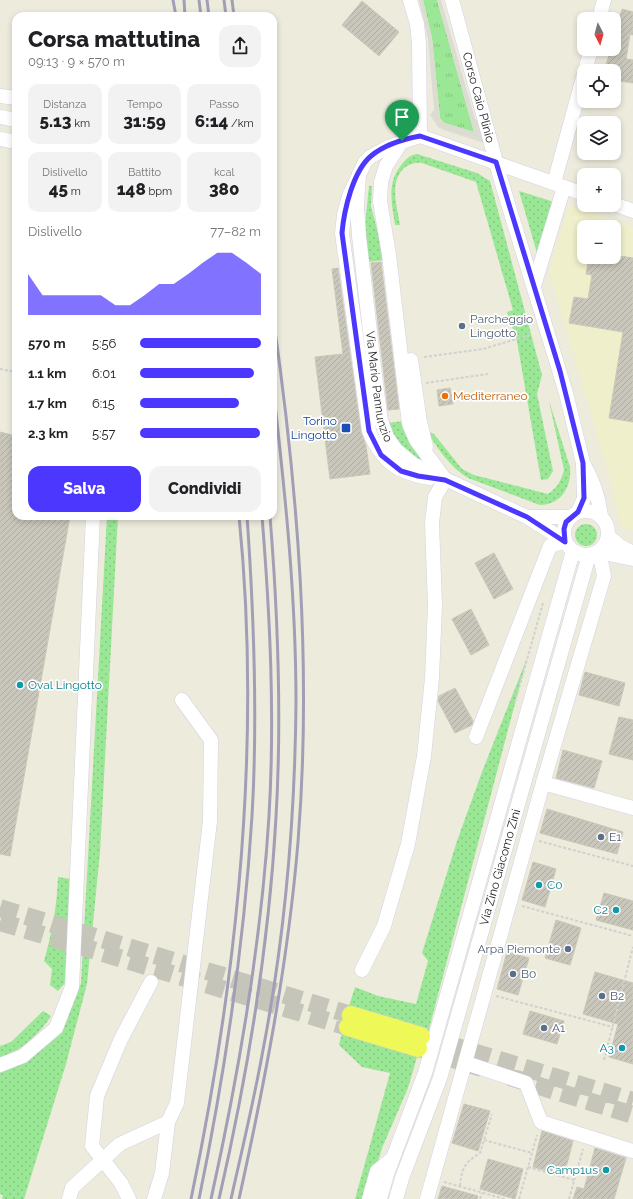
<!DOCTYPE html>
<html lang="it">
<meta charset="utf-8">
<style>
body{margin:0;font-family:Raleway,sans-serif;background:#f2f2f2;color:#202124;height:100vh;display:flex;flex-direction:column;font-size:15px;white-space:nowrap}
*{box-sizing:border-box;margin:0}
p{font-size:13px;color:#757577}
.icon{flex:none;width:22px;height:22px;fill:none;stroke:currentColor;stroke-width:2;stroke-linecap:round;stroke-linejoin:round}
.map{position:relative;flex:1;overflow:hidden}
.drawer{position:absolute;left:12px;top:12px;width:265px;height:508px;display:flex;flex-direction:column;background:#fff;border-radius:12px;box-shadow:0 2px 6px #0003}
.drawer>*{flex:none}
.needle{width:26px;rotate:174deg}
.buttons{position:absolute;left:577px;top:12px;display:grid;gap:8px}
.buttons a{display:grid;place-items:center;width:44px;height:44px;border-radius:8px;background:#fff;box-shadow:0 2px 6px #0003;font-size:20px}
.pin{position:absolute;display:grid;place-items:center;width:34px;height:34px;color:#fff;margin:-41px -17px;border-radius:50% 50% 50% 0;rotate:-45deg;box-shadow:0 0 4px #0007}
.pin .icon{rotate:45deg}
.round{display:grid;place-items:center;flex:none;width:42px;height:42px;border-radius:12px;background:#f2f2f2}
.overview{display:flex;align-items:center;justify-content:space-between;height:68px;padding:0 16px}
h1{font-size:22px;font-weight:800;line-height:30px}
.stats{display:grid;grid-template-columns:repeat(3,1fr);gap:6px;height:68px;padding:4px 16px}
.stats div{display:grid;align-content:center;border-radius:10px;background:#f2f2f2;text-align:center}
.stats b{font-size:17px;font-weight:800}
.stats small{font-size:11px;font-weight:400}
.stats p{font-size:11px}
.chart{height:112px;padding:8px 16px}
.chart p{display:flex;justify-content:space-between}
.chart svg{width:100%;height:72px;margin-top:4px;fill:#4c37ff;opacity:.7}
.primary-button{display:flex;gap:8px;margin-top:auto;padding:8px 16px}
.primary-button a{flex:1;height:46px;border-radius:12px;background:#4c37ff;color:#fff;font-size:16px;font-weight:800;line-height:46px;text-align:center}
.primary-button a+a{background:#f2f2f2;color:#202124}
ul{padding:0 16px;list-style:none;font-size:13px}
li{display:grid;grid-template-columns:64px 48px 1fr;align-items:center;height:30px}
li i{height:10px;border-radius:5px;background:#4c37ff}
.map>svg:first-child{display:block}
</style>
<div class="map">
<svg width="633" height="1199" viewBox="0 0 633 1199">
<defs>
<pattern id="grass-dots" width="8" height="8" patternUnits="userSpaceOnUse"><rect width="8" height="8" fill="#9ae796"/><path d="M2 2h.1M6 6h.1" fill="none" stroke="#85c681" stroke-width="1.8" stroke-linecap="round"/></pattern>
<pattern id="park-tufts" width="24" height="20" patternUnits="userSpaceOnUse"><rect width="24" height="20" fill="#9ae796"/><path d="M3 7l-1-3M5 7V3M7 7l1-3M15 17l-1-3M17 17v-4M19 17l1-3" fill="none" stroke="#85c681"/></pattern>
<pattern id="building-hatch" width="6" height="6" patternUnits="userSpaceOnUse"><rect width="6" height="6" fill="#c9c7bc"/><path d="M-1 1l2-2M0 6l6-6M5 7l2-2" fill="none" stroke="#adaba2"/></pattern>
</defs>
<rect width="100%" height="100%" fill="#edebdc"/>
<path fill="#f0efcb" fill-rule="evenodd" d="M569 205 633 227V531L621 526 612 485 549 272ZM584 227H614V257H584Z"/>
<path fill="url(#grass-dots)" d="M417 154 477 173 490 181 542 375 537 394 553 471 548 479 541 480 517 341 507 312 513 310 476 182 422 163C416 162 409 164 404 168 389 183 397 205 400 225H395C392 204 386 183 402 164 406 159 410 155 417 154Z
M369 186H372L371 206 385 260 367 262 364 235Z
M519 191 554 202 537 253Z
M549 401 570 467C572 487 561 505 540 505L468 478C450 467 437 448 427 431L434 434 462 469 474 475 548 494C558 487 561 481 564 470Z
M405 421 426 459 421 461 398 445 387 423Z
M107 516H118L100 852 87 984 66 1064 24 1199H2L3 1195 0 1194V1073L28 1060 60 1034 81 983Z
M575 535a11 11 0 1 1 22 0a11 11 0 1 1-22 0Z
M527 658 429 1029 349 1006 355 987 378 996 416 1004 428 961 422 953 457 841 482 772Z
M58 877 70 879 65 983 58 991 50 985 52 969 44 961C52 933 57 906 58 877Z
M43 1011 51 1016C39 1035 21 1050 0 1059V1046L11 1042Z
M343 1028 416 1049 414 1056 417 1057 408 1088 382 1148 367 1199H355L390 1073 362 1067 339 1045Z"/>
<path fill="url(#park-tufts)" d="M423 0H437L474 132 444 123 440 118 432 38Z"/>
<path fill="#dddcd3" d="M419 0H423L432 38 440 118 444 123 474 132 437 0H441L475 119 484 123V143L444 130 438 127 430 115 434 110 428 39Z"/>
<path fill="url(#building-hatch)" stroke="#c9c8b6" d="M362 1 399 32 379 56 342 25Z
M622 9 633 12V35L630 34 626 59 633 60V83L614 80V71H604L611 49H614V38Z
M614 255 633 258V422L609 418 623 332 569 323 574 297 588 299 592 275 586 274 589 257H614Z
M381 262 399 409 388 410 371 263Z
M338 268 361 432 366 446 370 474 330 479 315 357 343 354 332 269Z
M450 388 453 404 439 406 437 390Z
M0 432 16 436V516H70L10 856 0 854Z
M494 553 513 589 494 599 475 563Z
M471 609 489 645 471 655 452 619Z
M585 672 625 683 619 706 579 695Z
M455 688 473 721 472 725 455 733 438 701 439 696Z
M619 717 633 720V760L609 754Z
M563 750 602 761 594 788 556 778Z
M547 809 623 832 617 854 540 833Z
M533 862 556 869 545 907 522 900Z
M604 893 633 901V930L596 920Z
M556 920 581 928 570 965 545 958Z
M507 952 529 958 518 995 497 989Z
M595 972 633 983V1064L609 1057 618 1024 583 1014Z
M530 1011 564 1021 557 1044 523 1034Z
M464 1104 490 1111 478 1151 452 1143Z
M542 1131 573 1141 564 1175 533 1167Z
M595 1148 626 1158 614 1199H573L577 1187 584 1189Z
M488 1159 523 1169 515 1199 480 1189Z
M442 1186 478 1196 477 1199H438Z"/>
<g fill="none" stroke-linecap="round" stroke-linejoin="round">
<path stroke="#c6c5b9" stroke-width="18" stroke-dasharray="18 9" stroke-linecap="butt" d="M0 908 351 1015
M0 922 348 1027
M421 1036 633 1101
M418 1048 482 1068
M510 1077 633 1115"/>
<g stroke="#d3d1e4" stroke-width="15">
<g id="minor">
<path d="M410 0 417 24 419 43 420 136"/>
<path id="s1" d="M452 0 502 184 566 393 583 463 584 498 578 512"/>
<path d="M599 19 604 0"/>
<path d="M585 71 591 49"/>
<path d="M0 96 16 98"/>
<path d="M0 117 16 120"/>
<path d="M420 136 388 147 370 157 365 162 349 196 344 215 342 233 369 431C381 461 397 473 430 478"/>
<path d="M420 136 584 194"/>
<path d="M0 139 16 142"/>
<path d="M402 141 386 166 381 182 380 201 389 255 409 424 416 440 444 478"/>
<path id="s2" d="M359 174 357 206 359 236 376 384 381 421 387 437 396 450 413 464 527 517 565 541"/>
<path d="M554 183 584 74"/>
<path d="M614 204 633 211"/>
<path d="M534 286 564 187"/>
<path d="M411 360 420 422 426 447"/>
<path d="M584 465C594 482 599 497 601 517"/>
<circle cx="586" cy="533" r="22"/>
<path d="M527 517H570"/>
<path d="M608 536 620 546 633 553"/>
<path d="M598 552 633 559"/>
<path d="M476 737 550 546 565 541"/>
<path d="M543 783 633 808"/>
<path d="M362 970 384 926 408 844 424 756 432 678 435 605 432 523 435 497 445 480"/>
<path d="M466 1063 526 1083 541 1122 633 1151"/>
<path d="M0 1065 23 1056 56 1028 72 987 93 516"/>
<path d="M69 1199 72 1188 120 1144 168 1122 177 1103 210 821 211 740 182 700"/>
<path d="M129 1199 121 1183 92 1146 97 1096 121 1039 151 982"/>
<path d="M154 1199 162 1173 168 1122"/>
<path d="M369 1199 377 1171 392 1159"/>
<path d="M380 1199 387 1174 425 1073 573 551"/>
<path id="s3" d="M396 1199 402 1178 440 1078 589 555"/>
<path d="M427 1199 543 783 604 576 601 561 595 554"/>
</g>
</g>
<g stroke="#d0d0d0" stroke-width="19">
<path id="major" d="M351 1015 421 1036
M348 1027 418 1048"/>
</g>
<path stroke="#d0d0d0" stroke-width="2" stroke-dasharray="3 2" stroke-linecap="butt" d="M424 357 483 349 530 335
M0 369 16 372
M426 383 488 374
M515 702 543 603
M539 841 633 866
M522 906 633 936
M496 996 613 1027
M604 1060 633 947
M484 1140 532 1153
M528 1167 574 1180
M444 1182 505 1199
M460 1186C462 1168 464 1163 480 1153L492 1114
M480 1199 482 1193
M519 1199 537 1135
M569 1199 583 1149"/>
<use href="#minor" stroke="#fff" stroke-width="14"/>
<use href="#major" stroke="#eef857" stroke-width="18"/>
<path stroke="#a29eb6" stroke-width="3" d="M173 0 176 16
M184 0 185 16
M199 0 201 16
M207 0 209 16
M224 0 226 16
M232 0 234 16
M191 1199C238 975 262 744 239 516
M199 1199C225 1073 244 945 252 816 258 716 254 616 247 516
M211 1199C239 1073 261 945 269 816 275 716 270 616 262 516
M219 1199C248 1073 269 946 276 817 282 716 278 616 270 516
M231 1199C242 1150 254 1100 263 1050 285 936 295 819 296 702 296 596 285 492 273 386
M239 1199C265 1081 288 963 298 842 312 667 298 490 273 316"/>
</g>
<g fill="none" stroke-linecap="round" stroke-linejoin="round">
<g stroke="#fff" stroke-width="8">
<path id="route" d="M420 136 496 162 560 371 583 463 584 498 578 512 566 522 564 529 565 542 527 517 445 480 418 476 401 471 381 455 369 431 342 233C344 210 353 171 371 156 384 145 404 139 420 136Z"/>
</g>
<use href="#route" stroke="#4c37ff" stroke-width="5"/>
</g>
<g fill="#5c6f8a" stroke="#fff" stroke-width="1.5">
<circle cx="462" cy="326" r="4"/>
<circle cx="601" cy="837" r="4"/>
<circle cx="568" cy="949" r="4"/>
<circle cx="513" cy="974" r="4"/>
<circle cx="602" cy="996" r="4"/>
<circle cx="544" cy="1028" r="4"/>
</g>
<circle fill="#e8710a" stroke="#fff" stroke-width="1.5" cx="445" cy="396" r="4"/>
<rect fill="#1a4fb4" stroke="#fff" stroke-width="1.5" x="341" y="423" width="10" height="10" rx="2"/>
<g fill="#0f9aa8" stroke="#fff" stroke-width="1.5">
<circle cx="20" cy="685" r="4"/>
<circle cx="539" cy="885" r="4"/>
<circle cx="616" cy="910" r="4"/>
<circle cx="622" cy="1048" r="4"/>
<circle cx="606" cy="1170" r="4"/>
</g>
<g text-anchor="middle" stroke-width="3.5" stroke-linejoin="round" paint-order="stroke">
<g font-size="12" fill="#2b2b2b" stroke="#fff">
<text dy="4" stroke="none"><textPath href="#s1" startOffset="101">Corso Caio Plinio</textPath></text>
<text dy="4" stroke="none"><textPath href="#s2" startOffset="214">Via Mario Pannunzio</textPath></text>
<text dy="4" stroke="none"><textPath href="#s3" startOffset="348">Via Zino Giacomo Zini</textPath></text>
</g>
<g font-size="12" fill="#4e5e75" stroke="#fff" text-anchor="start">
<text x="470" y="323">Parcheggio<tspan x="470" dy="14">Lingotto</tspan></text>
<text x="609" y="841">E1</text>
<text x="560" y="953" text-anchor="end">Arpa Piemonte</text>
<text x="521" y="978">B0</text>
<text x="610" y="1000">B2</text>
<text x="552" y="1032">A1</text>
</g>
<g font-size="12" fill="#c56008" stroke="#fff" text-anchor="start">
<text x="453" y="400">Mediterraneo</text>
</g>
<g font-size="12" fill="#164399" stroke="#fff" text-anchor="end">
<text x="337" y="425">Torino<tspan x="337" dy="14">Lingotto</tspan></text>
</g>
<g font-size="12" fill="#0d838f" stroke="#fff" text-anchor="end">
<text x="28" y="689" text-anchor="start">Oval Lingotto</text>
<text x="547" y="889" text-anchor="start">C0</text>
<text x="608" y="914">C2</text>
<text x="614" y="1052">A3</text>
<text x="598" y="1174">Camp1us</text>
</g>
</g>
</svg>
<div class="buttons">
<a><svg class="needle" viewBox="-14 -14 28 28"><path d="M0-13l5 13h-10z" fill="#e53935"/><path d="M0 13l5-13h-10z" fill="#757577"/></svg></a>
<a><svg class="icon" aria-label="locate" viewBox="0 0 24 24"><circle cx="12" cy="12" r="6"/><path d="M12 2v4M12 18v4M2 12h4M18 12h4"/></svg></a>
<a><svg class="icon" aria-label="layers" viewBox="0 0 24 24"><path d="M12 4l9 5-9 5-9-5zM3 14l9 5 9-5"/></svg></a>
<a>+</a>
<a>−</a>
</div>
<div class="pin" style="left:402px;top:141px;background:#1e9e55"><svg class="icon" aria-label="arrive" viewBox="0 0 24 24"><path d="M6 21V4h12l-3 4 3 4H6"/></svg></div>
<section class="drawer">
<div class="overview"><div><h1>Corsa mattutina</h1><p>09:13 · 9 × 570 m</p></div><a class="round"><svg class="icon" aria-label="share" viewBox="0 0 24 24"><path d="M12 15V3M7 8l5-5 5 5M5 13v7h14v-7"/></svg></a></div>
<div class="stats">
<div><p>Distanza</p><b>5.13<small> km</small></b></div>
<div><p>Tempo</p><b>31:59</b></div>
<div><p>Passo</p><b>6:14<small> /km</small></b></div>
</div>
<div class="stats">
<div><p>Dislivello</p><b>45<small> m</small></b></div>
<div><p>Battito</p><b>148<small> bpm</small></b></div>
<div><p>kcal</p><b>380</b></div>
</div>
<div class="chart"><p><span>Dislivello</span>77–82 m</p>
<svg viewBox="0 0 160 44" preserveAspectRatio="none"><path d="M0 44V19L10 32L20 32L30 32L40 32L50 32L60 38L70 38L80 32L90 25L100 25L110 19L120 12L130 6L140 6L150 12L160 19V44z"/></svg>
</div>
<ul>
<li><b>570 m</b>5:56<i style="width:100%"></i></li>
<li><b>1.1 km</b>6:01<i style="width:94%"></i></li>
<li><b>1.7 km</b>6:15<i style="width:82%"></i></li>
<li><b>2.3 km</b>5:57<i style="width:99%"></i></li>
</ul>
<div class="primary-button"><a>Salva</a><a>Condividi</a></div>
</section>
</div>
